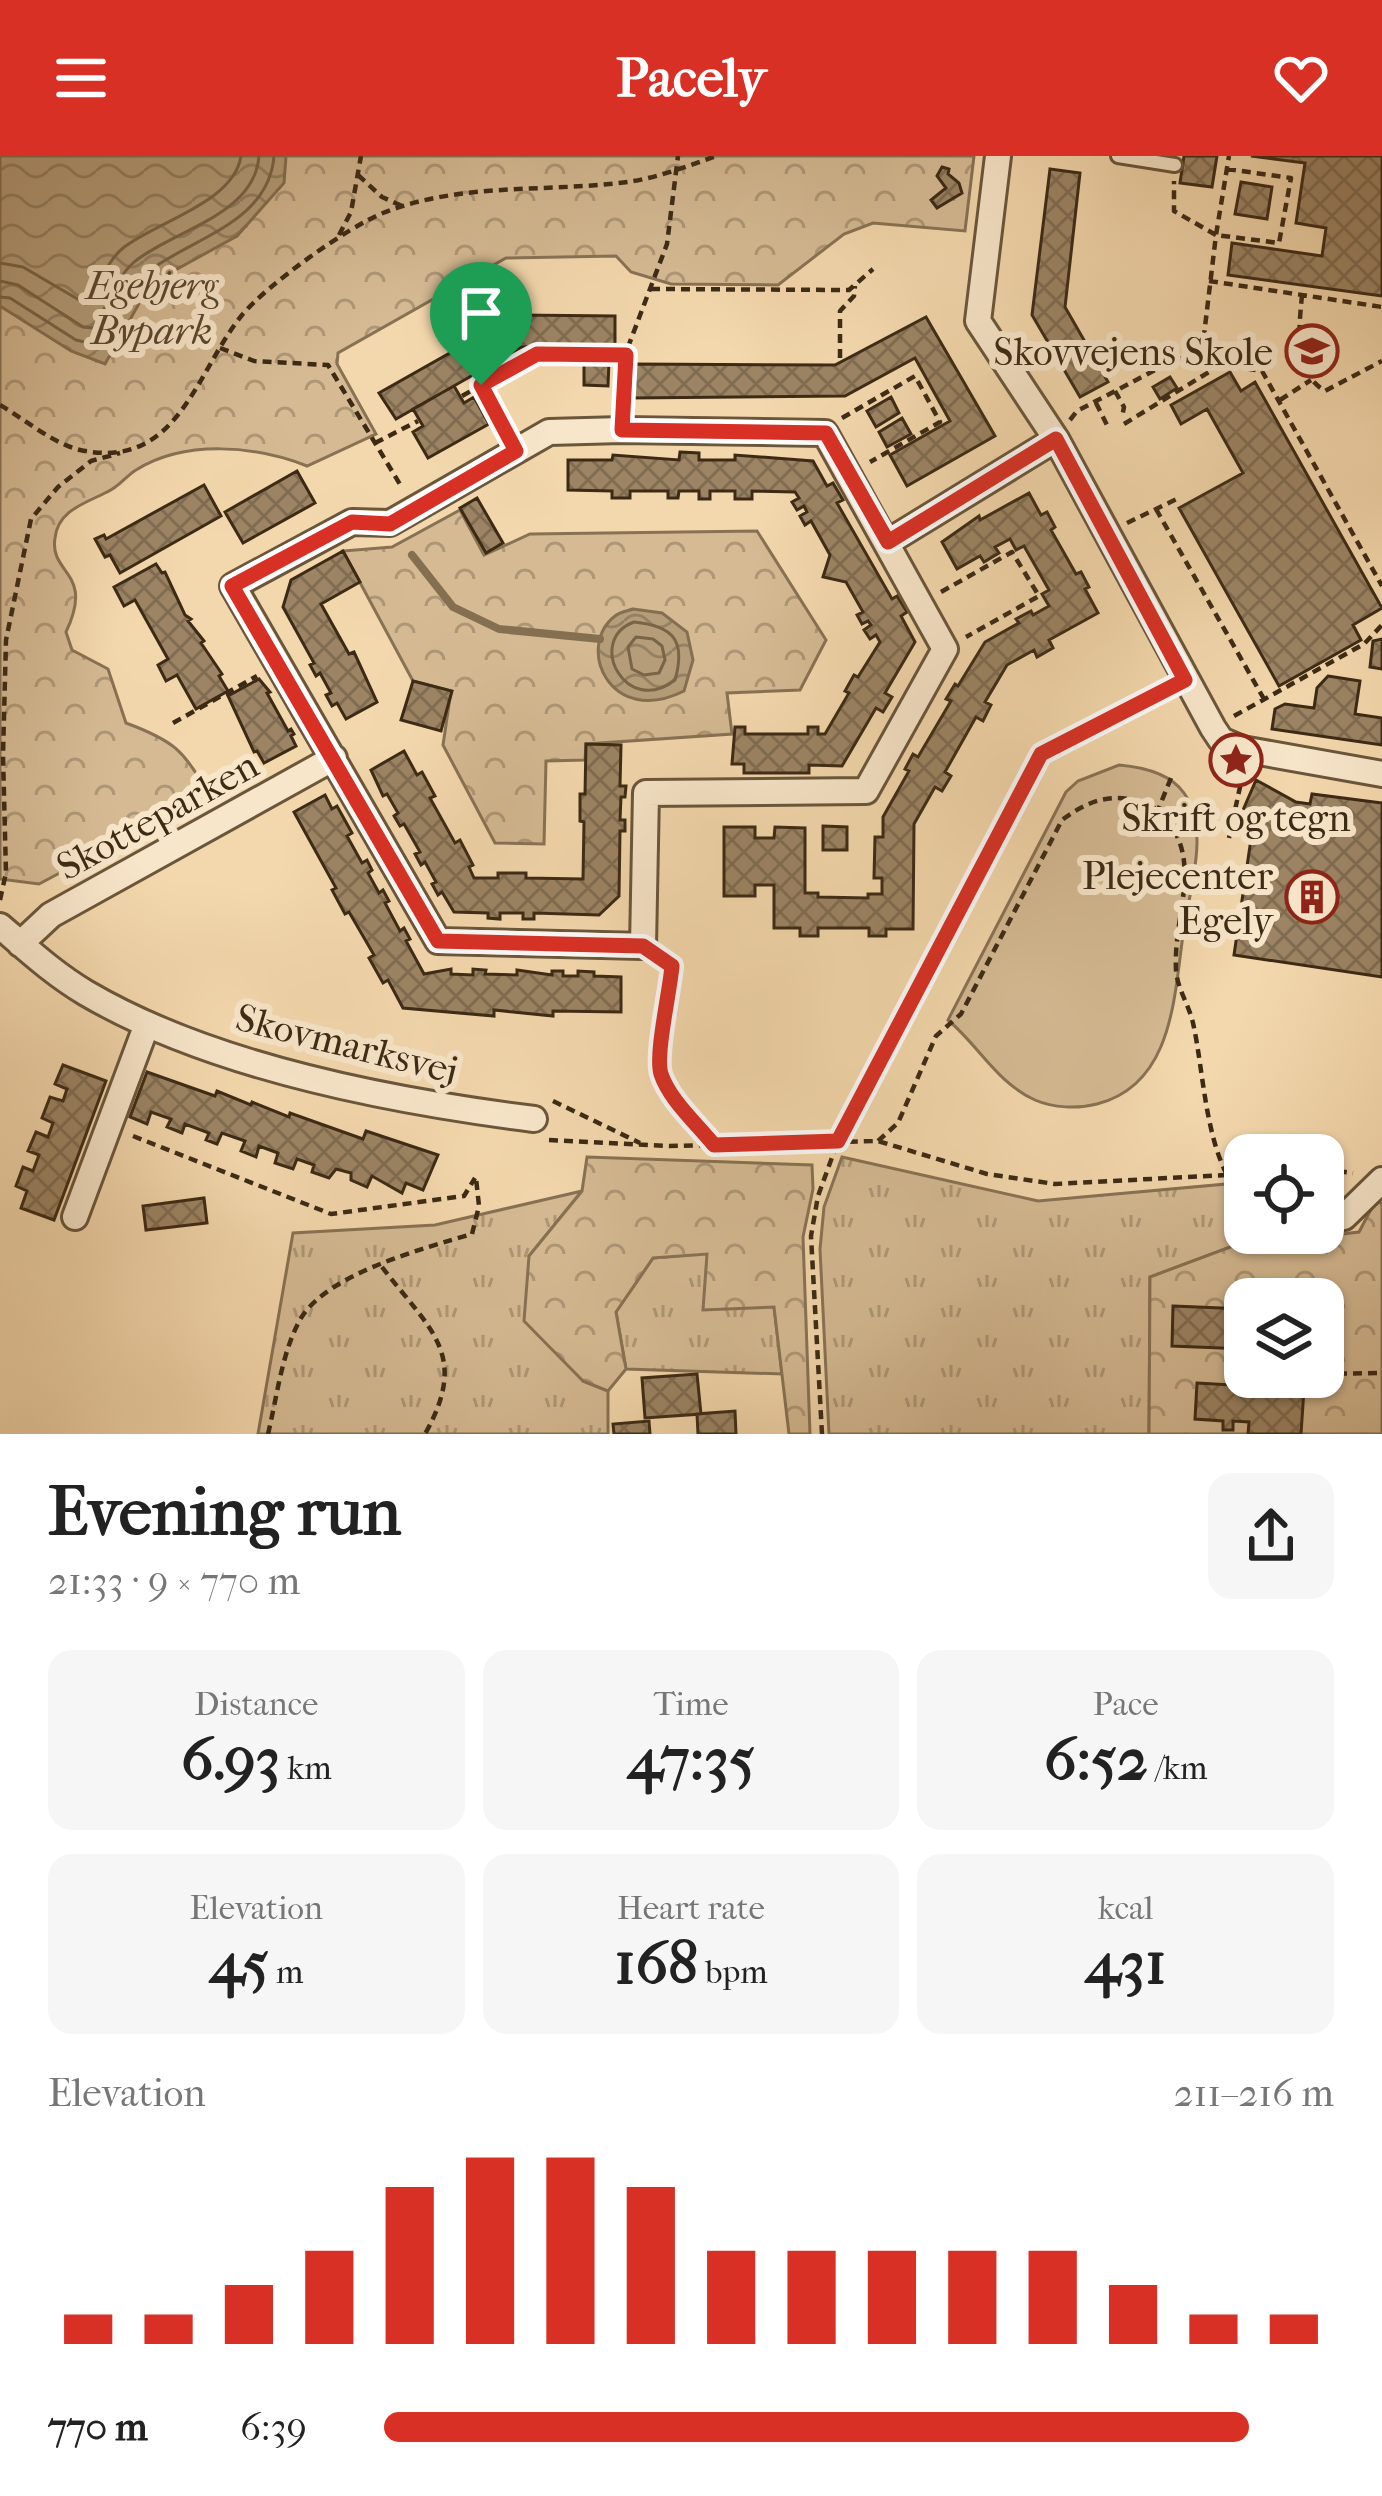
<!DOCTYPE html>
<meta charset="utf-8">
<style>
body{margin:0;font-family:"IM FELL French Canon",serif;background:#f6f6f6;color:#222;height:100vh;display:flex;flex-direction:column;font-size:45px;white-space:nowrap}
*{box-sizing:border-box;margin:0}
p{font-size:39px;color:#767676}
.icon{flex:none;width:66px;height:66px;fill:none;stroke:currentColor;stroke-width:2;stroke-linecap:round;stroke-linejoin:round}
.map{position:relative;height:1278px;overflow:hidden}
.sheet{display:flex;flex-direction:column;background:#fff;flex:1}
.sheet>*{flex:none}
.tools{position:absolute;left:1224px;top:978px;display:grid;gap:24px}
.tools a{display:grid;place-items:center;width:120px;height:120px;border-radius:24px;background:#fff;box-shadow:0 3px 9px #0004;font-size:60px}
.pin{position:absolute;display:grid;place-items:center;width:102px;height:102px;color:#fff;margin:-123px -51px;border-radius:50% 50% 50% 0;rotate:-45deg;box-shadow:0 0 12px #0007}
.pin .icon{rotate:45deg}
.round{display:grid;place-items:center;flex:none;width:126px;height:126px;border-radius:24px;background:#f6f6f6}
.overview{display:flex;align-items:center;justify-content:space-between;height:204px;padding:0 48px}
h1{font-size:66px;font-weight:700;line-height:90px}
.stats{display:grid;grid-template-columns:repeat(3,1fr);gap:18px;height:204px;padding:12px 48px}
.stats div{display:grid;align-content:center;border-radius:24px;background:#f6f6f6;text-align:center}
.stats b{font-size:60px;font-weight:700}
.stats small{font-size:33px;font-weight:400}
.stats p{font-size:33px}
.chart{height:336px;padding:24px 48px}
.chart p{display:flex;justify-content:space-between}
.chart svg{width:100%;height:216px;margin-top:12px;stroke:#d93025;stroke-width:6}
ul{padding:0 48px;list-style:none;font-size:39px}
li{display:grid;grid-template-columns:192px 144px 1fr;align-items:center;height:90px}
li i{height:30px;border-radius:15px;background:#d93025}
header{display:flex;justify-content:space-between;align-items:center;height:156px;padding:0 48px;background:#d93025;color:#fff;font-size:54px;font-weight:700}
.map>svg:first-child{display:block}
</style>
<header><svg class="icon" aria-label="menu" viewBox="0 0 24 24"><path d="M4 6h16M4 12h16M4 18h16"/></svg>Pacely<svg class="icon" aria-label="heart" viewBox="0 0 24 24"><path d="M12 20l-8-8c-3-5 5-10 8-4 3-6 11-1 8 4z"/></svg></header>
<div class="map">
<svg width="1382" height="1278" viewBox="0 0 1382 1278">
<defs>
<pattern id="grass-tufts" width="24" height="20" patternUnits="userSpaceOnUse" patternTransform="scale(3)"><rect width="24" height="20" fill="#d5ba93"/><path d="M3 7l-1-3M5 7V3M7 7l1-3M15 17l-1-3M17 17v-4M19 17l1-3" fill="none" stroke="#ae9777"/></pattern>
<pattern id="forest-crowns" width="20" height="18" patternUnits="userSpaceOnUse" patternTransform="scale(3)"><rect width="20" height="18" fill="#d5ba93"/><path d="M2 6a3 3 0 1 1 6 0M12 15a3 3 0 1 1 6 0" fill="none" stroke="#ae9777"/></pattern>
<pattern id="water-waves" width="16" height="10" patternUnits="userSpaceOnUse" patternTransform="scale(3)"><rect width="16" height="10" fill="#b59d79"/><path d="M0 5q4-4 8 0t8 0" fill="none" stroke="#948062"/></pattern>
<pattern id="building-cross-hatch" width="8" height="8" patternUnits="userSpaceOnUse" patternTransform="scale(3)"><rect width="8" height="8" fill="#9c8464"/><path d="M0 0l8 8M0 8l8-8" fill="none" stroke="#806c51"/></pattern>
</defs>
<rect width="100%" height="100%" fill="#f4d8ad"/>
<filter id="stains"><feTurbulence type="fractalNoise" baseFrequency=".00167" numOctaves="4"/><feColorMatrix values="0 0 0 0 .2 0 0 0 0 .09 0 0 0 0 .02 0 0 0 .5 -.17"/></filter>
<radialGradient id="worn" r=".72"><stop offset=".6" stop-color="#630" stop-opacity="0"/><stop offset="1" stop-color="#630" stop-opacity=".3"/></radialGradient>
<path fill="url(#grass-tufts)" stroke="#887254" stroke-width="3" d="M842 1001 1038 1045 1227 1028 1233 1090 1150 1121 1149 1278H829L820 1093 824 1051Z
M582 1035 529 1100 583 1225 608 1235V1278H258L293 1077 435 1069Z
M708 1097 774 1151 782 1218 626 1213 616 1156 653 1102Z"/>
<path fill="url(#forest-crowns)" stroke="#887254" stroke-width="3" fill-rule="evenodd" d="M0 0H974L965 75 873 67 844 78 778 129 671 128 631 116 616 100 506 102 338 197 337 208 376 278 307 310C256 290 186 283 136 314 126 320 119 331 107 336 86 347 58 354 55 382 49 419 95 415 66 476L72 494 108 513 126 567C172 584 185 594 208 638L39 728 0 723Z
M460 354 484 399 530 378 757 375 826 484 800 534 727 537 732 578 586 588 585 604 546 605 544 688 495 687 443 589 451 535 413 525 343 395 392 391Z
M587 1001 812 1009 813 1033 803 1081 810 1278H789L774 1151 703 1154 707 1098 653 1102 616 1156 626 1213 608 1235 583 1225 524 1165 529 1100 582 1035Z
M1377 1042 1382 1049V1278H1149L1150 1121 1233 1090 1359 1076ZM1245 1143H1323V1221H1245Z"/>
<path fill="#d5ba93" stroke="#887254" stroke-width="3" d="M1119 609C1142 611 1170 617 1184 637 1210 673 1190 732 1184 772 1174 837 1175 928 1097 948 1078 953 1053 952 1035 944 997 927 978 889 948 864L1066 636 1078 625Z"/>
<path fill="url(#water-waves)" stroke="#856f51" stroke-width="3" d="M0 0H286L284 27 237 80 150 128 105 208 71 195 0 150Z
M633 453 662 457 687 476 693 504 684 535C610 572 575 491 615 460 620 456 627 455 633 453Z"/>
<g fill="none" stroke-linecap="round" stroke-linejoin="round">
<path stroke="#786447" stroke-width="3" d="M0 107 23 111 86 148C99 131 106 106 123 92 155 66 234 47 241 0
M0 125 18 129 83 171 93 172C107 153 115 123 133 107 170 75 255 60 259 0
M0 141 10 142 76 184 101 190C115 169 125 132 146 117 191 82 269 67 274 0
M634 466C674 470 686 485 675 524 626 562 585 484 634 466Z
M636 481 653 483 662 490 665 504 659 517 644 519 632 513 628 491Z"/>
<path stroke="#856f51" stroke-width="8" d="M412 399 453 451 499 473 600 483"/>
</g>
<path fill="url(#building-cross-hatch)" stroke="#3c2a15" stroke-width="3" d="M1184 0H1217L1212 31 1180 27Z
M1251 0H1382V140L1228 119 1232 87 1322 100 1326 72 1296 67 1305 7Z
M942 11 949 13 948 18 959 27 962 37 937 52 931 44 946 32 937 20Z
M1050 13 1080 17 1065 151 1108 226 1080 241 1032 159Z
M1241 26 1272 31 1267 63 1235 58Z
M517 159 615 160V189L522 191 396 263 379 237Z
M926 161 995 280 907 330 890 299 950 265 915 202 845 240 631 242 633 208 835 209Z
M584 205H609L608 230 584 229Z
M1230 216 1241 235 1255 226 1382 452 1353 469 1361 484 1279 530 1179 352 1243 317 1207 253 1181 268 1171 249Z
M1170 221 1177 232 1160 243 1153 231Z
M454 230 464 247 474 241 489 268 428 302 413 276 423 270 413 253Z
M891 241 899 257 876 271 867 255Z
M902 262 911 278 887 291 879 276Z
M680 296 699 297V304H735V299L813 305 827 330 833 327 843 344 837 347 892 443 897 440 907 456 901 460 915 486 885 537 892 541 883 556 876 552 842 610 809 609V617H744V608H732L735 571H745V578H808V571H818V578H825L849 537 845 535 854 519 858 521 880 486 876 479 870 483 864 474 871 469 868 465 862 468 857 459 863 456 846 426 823 421 830 399 811 365 805 369 800 360 807 356 804 350 797 354 792 346 799 342 795 336 752 335V343H735V335H710V343H699V335H679L678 342H668V335H630V342H612V335L568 334V304H612L613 299 679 304Z
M297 315 315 347 243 387 225 356Z
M204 329 221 360 120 417 110 399 105 401 95 383 104 379 106 383Z
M1029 337 1041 359 1047 356 1055 371 1051 374 1076 418 1081 416 1089 431 1085 433 1098 457 1049 484 1053 492 1037 501 1034 494 1007 509 985 546 991 549 983 565 976 561 945 616 951 620 942 635 935 631 914 668 913 773H886V780H869V772H818V780H800V772H774V729H755V740H724V671H755V682H774L775 671 805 672V737H818V741L868 742V738H882V722H874L875 681H883V661L909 615 905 613 913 598 918 601 951 545 946 543 955 528 958 530 985 486 1019 467 1016 463 1031 455 1033 459 1049 450 1042 438 1049 434 1024 390 1016 394 1010 383 995 391 999 397 984 406 980 400 957 413 942 386 979 360 980 364Z
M477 342 503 387 486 397 460 352Z
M343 395 360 426 321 448 349 498 354 496 377 546 346 563 337 547 332 550 326 539 331 537 320 517 316 520 310 509 314 507 283 451 291 424Z
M156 408 162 417 165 416 185 459 191 463 188 465 204 485 201 487 222 518 219 520 228 535 196 553 177 519 166 525 158 509 168 503 135 444 124 450 114 431Z
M1382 483V513L1370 511 1373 485Z
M1328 520 1360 525 1355 558 1382 562V589L1272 573 1275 553 1285 548 1314 552 1317 532Z
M259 523 270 536 267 537 288 575 291 573 294 578 291 580 296 590 264 607 257 595 254 596 228 540Z
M413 525 452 535 441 575 401 564Z
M586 588 621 589 620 630H626L625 641H621L620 664H625V675H620L619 740 599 759 534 757V763H523V757H500V763L488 762V757L454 756 442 736 438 739 432 728 436 726 425 706 421 709 415 698 420 696 404 668 400 670 394 660 398 657 387 638 383 640 371 614 404 595 417 619 422 616 435 640 430 642 455 687 460 684 473 709 469 711 474 722H498V717H526V722L583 723 584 666 580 665V638H585Z
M1256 624 1296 646 1310 648 1312 638 1382 647V821L1234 799 1251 683 1258 684 1259 674 1240 666V661Z
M325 639 332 653 337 650 352 677 347 680 362 707 367 704 372 714 368 717 379 737 383 734 389 745 385 747 400 775 404 772 410 783 406 785 424 818 451 813V818L473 819V813L486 814 485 818 517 819V814L552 819V815H563V820H578V815L594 816V820L621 821V856L553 855V860L494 854V860L403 852 388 824 383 827 369 802 374 799 349 756 345 758 332 734 336 732 294 656Z
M823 670 847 671V694H823Z
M63 909 106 925 54 1064 21 1052 27 1035 16 1030 23 1011 33 1015 39 999 28 995 36 976 48 981 53 967 42 962 50 941 63 945 67 933 55 928Z
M147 916 215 940 217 935 251 949 252 946 289 961 290 957 363 983 366 975 438 999 423 1034 406 1027 402 1037 372 1020 367 1031 351 1024V1017L336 1013 329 1022 312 1016 314 1009 297 1003 293 1013 275 1007 278 997 259 990 256 1001 241 995 245 985 222 977 217 988 206 984 209 977 185 968 182 977 167 971 171 963 151 956 147 968 130 961Z
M204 1042 207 1067 146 1074 143 1050Z
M1173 1150 1245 1153V1193L1172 1190Z
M697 1218 701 1258 645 1262 642 1222Z
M1197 1227 1266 1231 1267 1228 1304 1233 1301 1278H1248L1249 1266 1233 1265V1274H1223V1265L1195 1263Z
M735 1255 736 1278H698L697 1258Z
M649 1265 650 1278H614L613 1268Z"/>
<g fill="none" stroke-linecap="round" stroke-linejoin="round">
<g stroke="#6a563b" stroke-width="18">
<path id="service" d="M1118 0 1175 9"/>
</g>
<g stroke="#6a563b" stroke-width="30">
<path id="minor" d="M998 0 978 165 1056 283 1213 572 1221 584 1242 593 1382 618
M622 274 825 277 945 493 866 635 646 637 643 790 438 785 233 430 352 366 390 367 549 276Z
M888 386 1056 283
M0 770C28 794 54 818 86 837 212 911 390 945 534 963
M20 788 51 759 334 602
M75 1061 147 868
M1323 1063 1344 1061 1382 1024"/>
</g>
<path stroke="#3c2a15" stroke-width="4.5" stroke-dasharray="9 6" stroke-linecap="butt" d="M1227 13 1291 22 1279 87 1216 79 1229 0
M358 19 382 41 402 50
M339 79 351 56 361 0
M1209 125 1382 151
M651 133 849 134 873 113
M1302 139C1299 172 1293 216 1325 235L1382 205
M220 192 254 205 328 209 401 330
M840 202V155L854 140 855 130
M482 231 505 274
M1115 235 1124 251 1122 261
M462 240 537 198 625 199
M1280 244 1311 224
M1096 247 1107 269
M0 249C24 263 54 288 80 294 178 315 195 217 242 159 267 129 346 72 383 57 458 27 540 36 619 27 652 24 685 11 716 0
M623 251 625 199 667 88 678 0
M842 262 915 220 940 266 870 306
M1070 264 1077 255 1178 202 1262 215 1382 430
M1124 268 1209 216 1201 204 1216 79 1174 55V25
M375 287 418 265
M1156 353 1264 543
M1127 367 1181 341
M941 436 1012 396 1039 440 966 481
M1234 560 1364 488 1382 469
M173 567 257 520
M1171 622 1158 654C1207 702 1173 754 1176 814 1177 832 1189 849 1193 867 1205 920 1205 1005 1245 1044
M1229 682 1243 617
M0 744 6 717 3 599 6 484 31 363 58 331 91 305 120 297
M662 803 672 810C670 836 655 897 661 918 669 943 697 968 714 989
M553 945 640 987
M133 980 331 1058 464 1040 475 1022
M549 984 669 990 878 985 987 1018 1055 1028 1245 1018
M878 985 898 967 936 880 961 858 1062 664C1094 640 1122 634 1158 654
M1323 1013 1353 1017
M382 1111C430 1174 470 1198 425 1278
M1323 1218 1382 1217
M268 1278C277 1241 282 1195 301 1162 329 1117 422 1093 472 1078L479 1050 476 1022
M822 1278 811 1080 818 1040 838 985 1041 598 1164 534"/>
<use href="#service" stroke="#f8e6ca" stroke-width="12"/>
<use href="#minor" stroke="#f8e6ca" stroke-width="24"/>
</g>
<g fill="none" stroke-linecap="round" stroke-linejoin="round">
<g stroke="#fff" stroke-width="24">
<path id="route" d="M537 198 626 199 622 274 826 277 888 386 1056 283 1185 524 1041 598 838 985 714 989C697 968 669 943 661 918 655 899 670 835 672 810L643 790 438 785 232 430 352 366 390 368 516 295 481 229Z"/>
</g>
<use href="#route" stroke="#d93025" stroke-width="15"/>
</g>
<defs>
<g id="school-ring" transform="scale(2.7)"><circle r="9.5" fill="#f8e6ca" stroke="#8f2418" stroke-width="1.5"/><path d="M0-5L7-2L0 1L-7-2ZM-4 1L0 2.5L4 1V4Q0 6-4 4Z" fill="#8f2418"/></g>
<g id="sight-ring" transform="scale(2.7)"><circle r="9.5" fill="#f8e6ca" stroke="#8f2418" stroke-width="1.5"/><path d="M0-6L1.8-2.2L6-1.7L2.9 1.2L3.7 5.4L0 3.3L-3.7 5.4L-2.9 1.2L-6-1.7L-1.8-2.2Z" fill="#8f2418"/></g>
<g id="building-ring" transform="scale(2.7)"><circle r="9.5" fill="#f8e6ca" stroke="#8f2418" stroke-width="1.5"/><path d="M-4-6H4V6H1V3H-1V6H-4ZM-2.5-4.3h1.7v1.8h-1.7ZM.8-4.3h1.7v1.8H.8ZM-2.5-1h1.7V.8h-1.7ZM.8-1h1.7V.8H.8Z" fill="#8f2418"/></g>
</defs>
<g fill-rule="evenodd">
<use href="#school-ring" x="1312" y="195"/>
<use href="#sight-ring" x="1236" y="604"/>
<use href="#building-ring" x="1312" y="741"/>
</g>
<g text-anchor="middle" stroke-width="12" stroke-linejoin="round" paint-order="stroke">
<g font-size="39" font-style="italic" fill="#5b472e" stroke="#f8e6ca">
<text x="152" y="143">Egebjerg<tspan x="152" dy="45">Bypark</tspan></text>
</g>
<g font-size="39" fill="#3c2a15" stroke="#f8e6ca" text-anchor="end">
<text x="1273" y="209">Skovvejens Skole</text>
<text x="1236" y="675" text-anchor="middle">Skrift og tegn</text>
<text x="1273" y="733">Plejecenter<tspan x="1273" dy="45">Egely</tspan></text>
</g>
<g font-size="39" fill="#3c2a15" stroke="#f8e6ca">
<text transform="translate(157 659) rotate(-29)" y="14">Skotteparken</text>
<text transform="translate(347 887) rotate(14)" y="14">Skovmarksvej</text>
</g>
</g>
<rect width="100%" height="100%" filter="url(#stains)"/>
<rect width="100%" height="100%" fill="url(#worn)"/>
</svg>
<div class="tools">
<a><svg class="icon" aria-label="locate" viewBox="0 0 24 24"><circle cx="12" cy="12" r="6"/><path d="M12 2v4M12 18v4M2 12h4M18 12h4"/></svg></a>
<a><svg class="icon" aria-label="layers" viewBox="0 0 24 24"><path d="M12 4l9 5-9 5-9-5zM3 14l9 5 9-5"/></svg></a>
</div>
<div class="pin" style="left:481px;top:229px;background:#1e9e55"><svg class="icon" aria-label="arrive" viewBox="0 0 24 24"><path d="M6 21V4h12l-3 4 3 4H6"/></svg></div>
</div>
<section class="sheet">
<div class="overview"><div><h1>Evening run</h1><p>21:33 · 9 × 770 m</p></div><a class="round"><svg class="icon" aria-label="share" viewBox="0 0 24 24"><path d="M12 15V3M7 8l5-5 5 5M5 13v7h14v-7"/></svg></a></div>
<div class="stats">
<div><p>Distance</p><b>6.93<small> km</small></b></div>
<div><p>Time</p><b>47:35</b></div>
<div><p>Pace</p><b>6:52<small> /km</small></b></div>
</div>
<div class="stats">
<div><p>Elevation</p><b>45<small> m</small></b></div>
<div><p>Heart rate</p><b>168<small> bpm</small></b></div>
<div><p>kcal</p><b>431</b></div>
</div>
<div class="chart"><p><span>Elevation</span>211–216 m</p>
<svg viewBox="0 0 160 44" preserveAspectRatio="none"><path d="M5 44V38M15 44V38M25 44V32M35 44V25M45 44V12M55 44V6M65 44V6M75 44V12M85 44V25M95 44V25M105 44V25M115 44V25M125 44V25M135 44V32M145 44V38M155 44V38"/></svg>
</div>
<ul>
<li><b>770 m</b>6:39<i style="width:91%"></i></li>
</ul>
</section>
